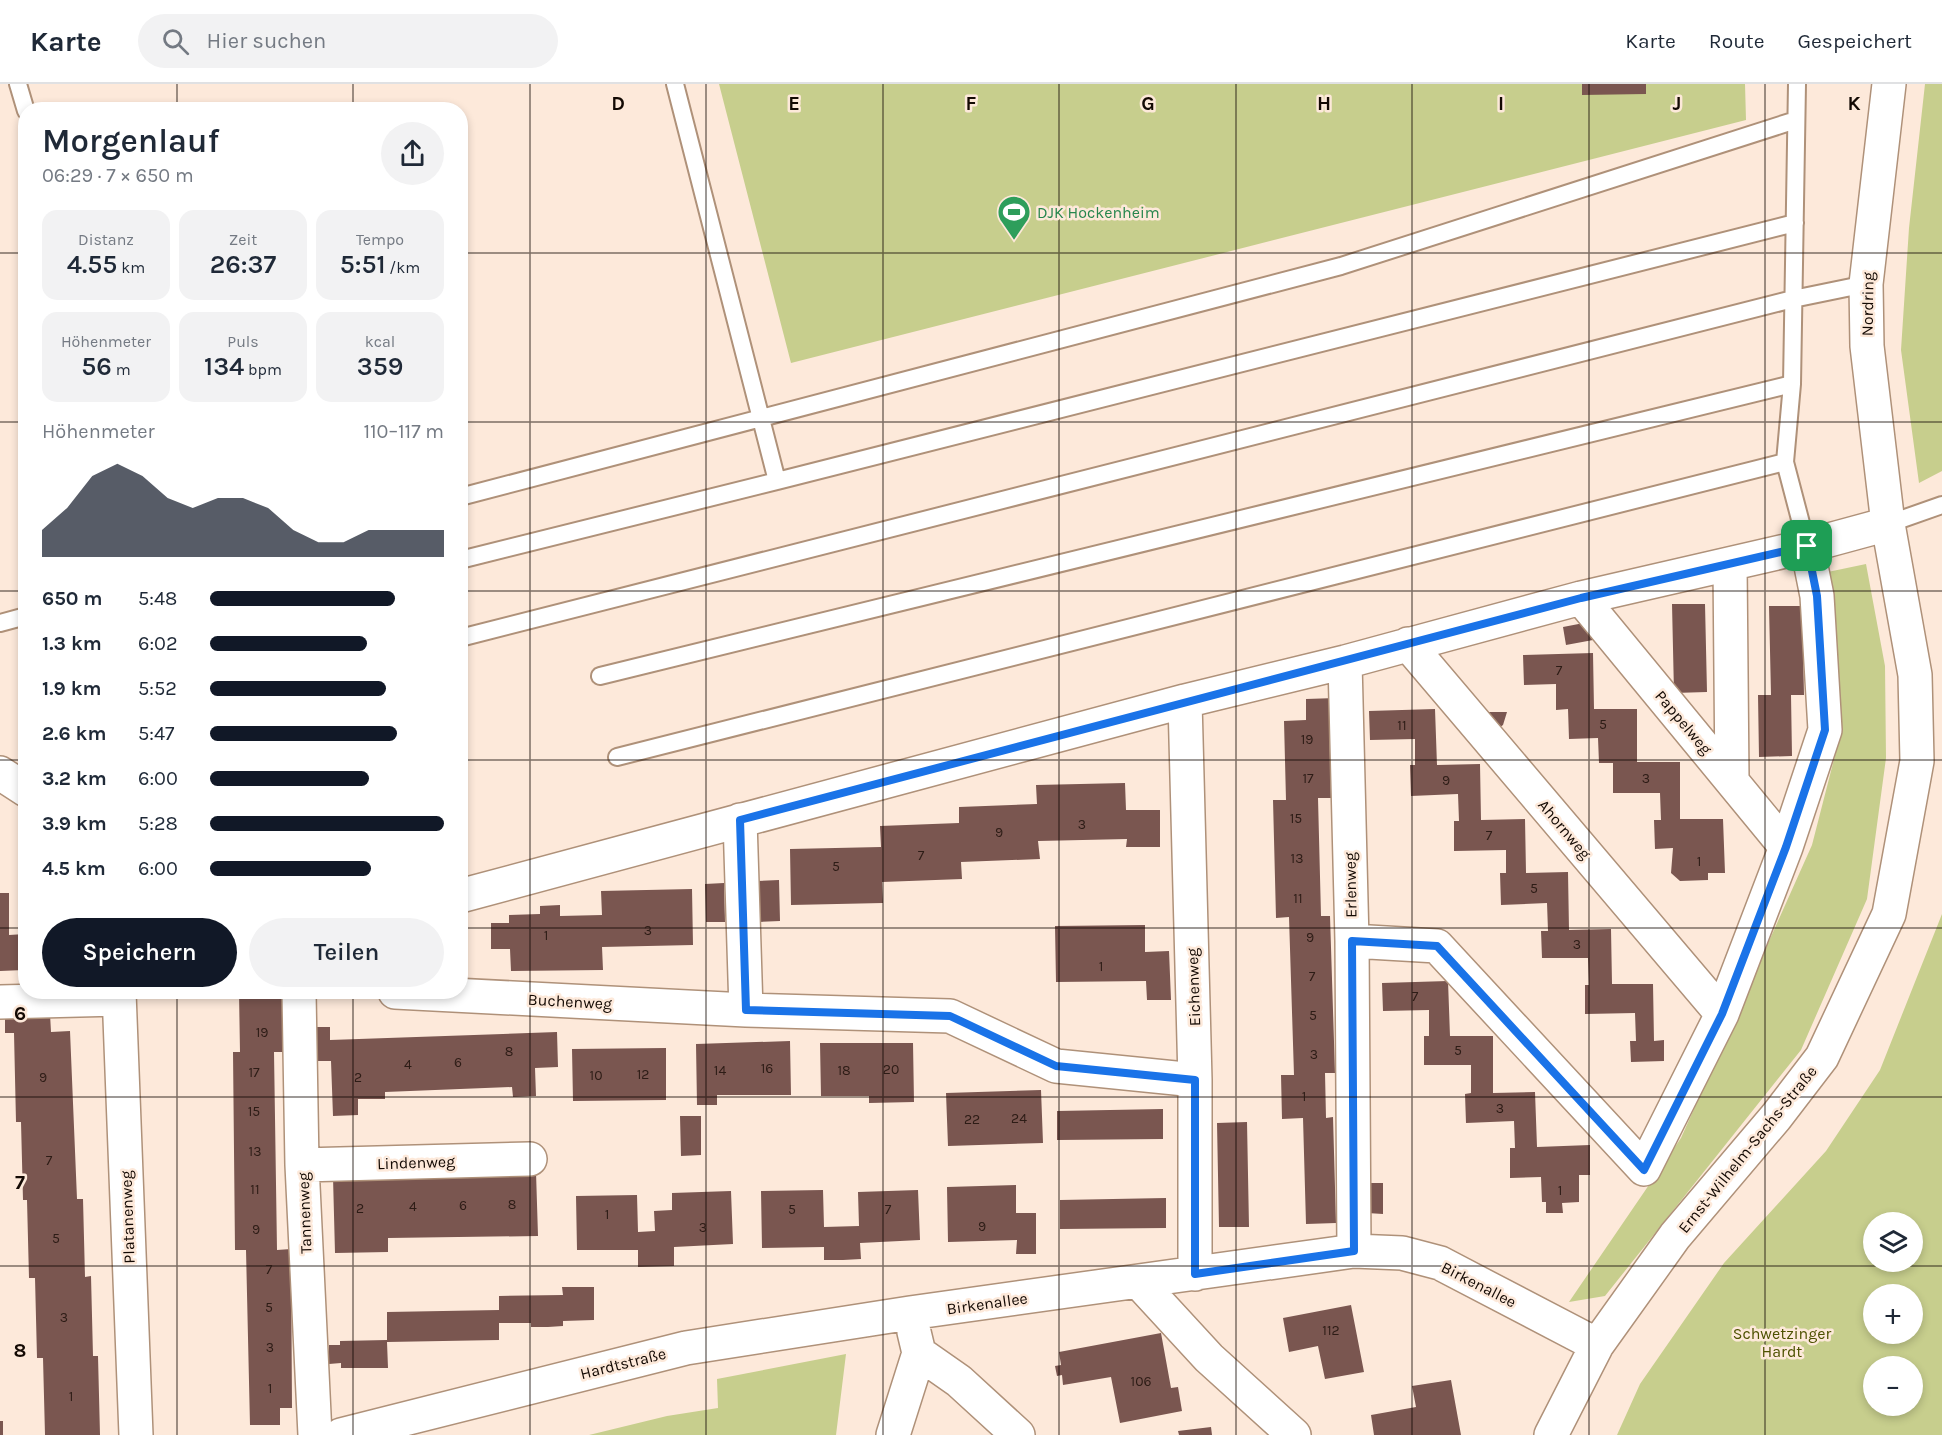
<!DOCTYPE html>
<html lang="de">
<meta charset="utf-8">
<style>
body{margin:0;font-family:Karla,sans-serif;background:#f2f2f3;color:#1f2937;height:100vh;display:flex;flex-direction:column;font-size:22px;white-space:nowrap}
*{box-sizing:border-box;margin:0}
p{font-size:20px;color:#747a83}
.icon{flex:none;width:33px;height:33px;fill:none;stroke:currentColor;stroke-width:2;stroke-linecap:round;stroke-linejoin:round}
.map{position:relative;flex:1;overflow:hidden}
.panel{position:absolute;left:18px;top:18px;width:450px;height:897px;display:flex;flex-direction:column;background:#fff;border-radius:24px;box-shadow:0 3px 9px #0003}
.panel>*{flex:none}
.controls{position:absolute;left:1863px;top:1128px;display:grid;gap:12px}
.controls a{display:grid;place-items:center;width:60px;height:60px;border-radius:50%;background:#fff;box-shadow:0 3px 9px #0003;font-size:30px}
.pin{position:absolute;display:grid;place-items:center;width:51px;height:51px;color:#fff;margin:-26px;border-radius:12px;box-shadow:0 3px 9px #0006}
.round{display:grid;place-items:center;flex:none;width:63px;height:63px;border-radius:32px;background:#f2f2f3}
.overview{display:flex;align-items:center;justify-content:space-between;height:102px;padding:0 24px}
h1{font-size:33px;font-weight:600;line-height:45px}
.stats{display:grid;grid-template-columns:repeat(3,1fr);gap:9px;height:102px;padding:6px 24px}
.stats div{display:grid;align-content:center;border-radius:15px;background:#f2f2f3;text-align:center}
.stats b{font-size:26px;font-weight:600}
.stats small{font-size:16px;font-weight:400}
.stats p{font-size:16px}
.chart{height:168px;padding:12px 24px}
.chart p{display:flex;justify-content:space-between}
.chart svg{width:100%;height:108px;margin-top:6px;fill:#111827;opacity:.7}
.primary-button{display:flex;gap:12px;margin-top:auto;padding:12px 24px}
.primary-button a{flex:1;height:69px;border-radius:36px;background:#111827;color:#fff;font-size:24px;font-weight:600;line-height:69px;text-align:center}
.primary-button a+a{background:#f2f2f3;color:#1f2937}
ul{padding:0 24px;list-style:none;font-size:20px}
li{display:grid;grid-template-columns:96px 72px 1fr;align-items:center;height:45px}
li i{height:15px;border-radius:8px;background:#111827}
header{display:flex;align-items:center;gap:36px;box-sizing:border-box;height:84px;padding:0 30px;background:#fff;border-bottom:2px solid #e0e1e3}
header strong{font-size:28px}
nav{display:flex;gap:33px;margin-inline-start:auto;font-size:21px}
.search{width:420px;height:54px;background:#f2f2f3;display:flex;align-items:center;gap:15px;box-sizing:border-box;padding:0 21px;border-radius:33px;color:#747a83;font-size:22px}
.map>svg:first-child{display:block}
</style>
<header>
<strong>Karte</strong>
<div class="search"><svg class="icon" aria-label="search" viewBox="0 0 24 24"><circle cx="10" cy="10" r="6"/><path d="M15 15l6 6"/></svg>Hier suchen</div>
<nav><a>Karte</a><a>Route</a><a>Gespeichert</a></nav>
</header>
<div class="map">
<svg width="1942" height="1351" viewBox="0 0 1942 1351">
<rect width="100%" height="100%" fill="#fde9da"/>
<path fill="#c7ce8d" fill-rule="evenodd" d="M719 0H1745L1746 36 791 279Z
M1925 0H1942V387L1919 399 1901 266 1909 144Z
M1866 480 1885 582 1886 674 1867 815 1801 966 1605 1212 1569 1218 1681 1054 1812 761 1841 648 1823 489Z
M1942 830V1351H1617L1640 1300 1724 1179 1826 1067 1880 986ZM1874 1138H1912V1178H1874ZM1874 1210H1912V1250H1874ZM1874 1282H1912V1322H1874Z
M846 1270 836 1351H589L667 1332 718 1324 717 1295Z"/>
<path fill="#7a5650" d="M1582 0H1646V10L1582 11Z
M1672 520H1705L1707 608 1674 609Z
M1769 522H1802L1804 611H1791L1792 672 1759 673 1758 611H1771Z
M1589 538 1593 556 1566 561 1563 543Z
M1593 569 1594 625H1637V678H1680V735H1723L1725 789H1708V796L1680 797 1671 789 1673 764 1655 765 1654 736H1661L1660 709H1613V679H1599L1598 654 1569 655 1568 625 1556 626V600L1524 601 1523 571Z
M1336 614 1337 635H1329L1331 714H1318L1321 832H1330L1335 989H1325L1326 1034 1333 1033 1336 1139 1306 1140 1303 1034 1282 1035 1281 991H1294L1289 833 1276 834 1273 716H1286L1284 637 1306 636V615Z
M1435 625 1437 681 1480 680 1481 736 1525 735 1526 789 1568 788 1569 846 1611 845 1612 900H1653L1654 957 1664 956V977L1631 978 1630 957H1636L1635 929 1585 930V901H1589L1588 874H1542L1541 847H1548L1547 819 1501 821 1500 789H1506V766L1454 767V737H1459L1458 710 1411 712 1410 681H1415V655L1370 656 1369 627Z
M1477 628H1507L1503 641 1493 648Z
M1125 699 1126 726H1160V763H1126L1127 755 1038 757 1040 775 961 778 962 795 882 798 883 819 791 821 790 765 881 763 880 742 959 739V723L1037 720 1036 701Z
M779 796 780 837 759 838 757 797Z
M724 799 725 838H706L705 800Z
M692 805 693 861 602 863 603 886 511 887 510 865H491V839H509V831L540 830V822L560 821V832L602 831 601 807Z
M0 809H9V851L25 850 24 886 0 887Z
M1145 841V868L1169 867 1171 916H1147L1146 897 1056 898 1055 842Z
M1448 897 1450 952H1493V1009L1535 1008 1537 1063 1590 1061V1091H1579V1118L1562 1119 1563 1129H1546V1118H1542L1541 1093 1510 1094V1064H1515L1514 1037 1466 1039 1465 1010 1471 1009V981H1424V952H1429V926L1383 927 1382 899Z
M239 908H284L285 968H274L277 1166 291 1165 292 1324H280V1341H250L246 1166H235L233 968H240Z
M50 930 51 948 70 947 77 1115H83L85 1193 91 1192 93 1272H98L100 1351H45L43 1274H37L35 1194H29L27 1116H23L21 1038H16L14 949H5V931Z
M314 943H330V956L557 948 558 983 535 984 536 1012 513 1013 512 1003 385 1008V1015H358V1031L333 1032 331 977H314Z
M790 957 791 1011H717V1021H697L696 960Z
M820 959H913L914 1018 869 1019V1012H821Z
M666 964V1016L573 1017 572 965Z
M1041 1006 1043 1059 948 1062 946 1009Z
M1163 1025V1055L1057 1056V1027Z
M680 1032H701V1071L681 1072Z
M1247 1038 1249 1143H1219L1217 1039Z
M536 1088 538 1152 388 1154V1168L335 1169 333 1093Z
M1367 1099H1383V1130L1367 1129Z
M1016 1101V1129H1036V1170H1016L1017 1156 948 1158 947 1103Z
M823 1106 824 1143 859 1142 858 1108 918 1106 920 1156 860 1159 861 1175 843 1176H824V1163L762 1164 761 1107Z
M731 1107 733 1160 674 1163V1182L638 1183V1166H577L576 1112 637 1111 638 1148 655 1147 654 1127 672 1126V1109Z
M1166 1114V1144L1060 1145V1116Z
M562 1203H594V1236L563 1237V1242L548 1243H531V1239H499V1256L387 1258 388 1284H341V1279L329 1280V1261H340V1257L387 1256V1228L499 1226V1212L563 1211Z
M1351 1221 1364 1288 1325 1295 1318 1262 1289 1268 1283 1234Z
M1161 1249 1171 1304 1178 1303 1182 1327 1120 1339 1111 1293 1063 1301 1062 1291 1057 1292 1055 1282 1061 1281 1059 1268Z
M1451 1296 1461 1351H1374L1371 1331 1416 1323 1412 1302Z
M0 1337H3V1351H0Z
M1211 1343 1212 1351H1179L1178 1347Z"/>
<g fill="none" stroke-linecap="round" stroke-linejoin="round">
<g stroke="#af9179" stroke-width="20">
<path id="lane" d="M18 0 26 27
M1785 378 1807 462
M777 397 1795 139
M460 413 1341 182 1796 36
M1888 440 1942 421
M460 476 777 397 675 0
M0 539 26 532
M460 554 1793 215 1866 200
M600 592 1792 300
M617 673 1785 378 1792 300 1797 0"/>
</g>
<g stroke="#af9179" stroke-width="36">
<path id="street" d="M1730 480 1732 697
M1581 514 1786 763
M1408 560 1722 930
M1345 578 1352 857 1354 1167
M1185 617 1195 996V1190
M0 689 26 706
M740 736 746 926
M460 812 1185 617 1345 578 1581 514 1807 462 1888 440
M1352 857 1437 862 1644 1085 1722 930 1786 763 1825 646 1817 512 1807 462
M119 908 136 1351
M299 908 302 1081 315 1351
M395 908 746 926 950 932 1056 982 1195 996
M0 918 119 915
M302 1081 530 1075
M1139 1198 1209 1274 1294 1351
M919 1269 959 1297 1018 1351
M341 1351 686 1264 910 1229 1354 1167 1402 1169 1440 1179 1597 1261
M893 1351 919 1269 914 1248
M1551 1351 1597 1261 1675 1152 1776 1033 1822 973 1889 830 1917 677 1915 591 1888 440 1867 262 1866 200 1889 0"/>
</g>
<use href="#lane" stroke="#fff" stroke-width="16"/>
<use href="#street" stroke="#fff" stroke-width="33"/>
</g>
<g fill="none" stroke-linecap="round" stroke-linejoin="round">
<g stroke="#fff" stroke-width="12">
<path id="route" d="M1807 462 1817 512 1825 646 1786 763 1722 930 1644 1086 1437 862 1352 857 1354 1167 1195 1190V996L1056 982 950 932 746 926 740 736 1581 514Z"/>
</g>
<use href="#route" stroke="#1a73e8" stroke-width="8"/>
</g>
<path fill="none" stroke="#130903" stroke-width="1.5" stroke-opacity="0.55" d="M177 0V26M353 0V26M530 0V1351M706 0V1351M883 0V1351M1059 0V1351M1236 0V1351M1412 0V1351M1589 0V1351M1765 0V1351M0 169H26M460 169H1942M0 338H26M460 338H1942M0 507H26M460 507H1942M0 676H26M460 676H1942M0 844H26M460 844H1942M177 908V1351M353 908V1351M0 1013H1942M0 1182H1942"/>
<defs>
<g id="stadium-pin" transform="scale(1.725)"><path d="M0 17L-7.5 6A9.5 9.5 0 1 1 7.5 6Z" fill="#2e9e5b" stroke="#fde9da"/><path d="M0-5a6.5 5 0 1 0 0 10a6.5 5 0 1 0 0-10ZM-3.5-1.8h7v3.6h-7Z" fill="#fff"/></g>
</defs>
<g fill-rule="evenodd">
<use href="#stadium-pin" x="1014" y="128"/>
</g>
<g text-anchor="middle" stroke-width="5" stroke-linejoin="round" paint-order="stroke">
<g font-size="14" fill="#2d1c16">
<text x="1559" y="591">7</text>
<text x="1603" y="645">5</text>
<text x="1402" y="646">11</text>
<text x="1307" y="660">19</text>
<text x="1308" y="699">17</text>
<text x="1646" y="699">3</text>
<text x="1446" y="701">9</text>
<text x="1296" y="739">15</text>
<text x="1082" y="745">3</text>
<text x="999" y="753">9</text>
<text x="1489" y="756">7</text>
<text x="921" y="776">7</text>
<text x="1297" y="779">13</text>
<text x="1699" y="782">1</text>
<text x="836" y="787">5</text>
<text x="1534" y="809">5</text>
<text x="1298" y="819">11</text>
<text x="648" y="851">3</text>
<text x="546" y="856">1</text>
<text x="1310" y="858">9</text>
<text x="1577" y="865">3</text>
<text x="1101" y="887">1</text>
<text x="1312" y="897">7</text>
<text x="1415" y="917">7</text>
<text x="1313" y="936">5</text>
<text x="262" y="953">19</text>
<text x="1458" y="971">5</text>
<text x="509" y="972">8</text>
<text x="1314" y="975">3</text>
<text x="458" y="983">6</text>
<text x="408" y="985">4</text>
<text x="767" y="989">16</text>
<text x="891" y="990">20</text>
<text x="720" y="991">14</text>
<text x="844" y="991">18</text>
<text x="254" y="993">17</text>
<text x="643" y="995">12</text>
<text x="596" y="996">10</text>
<text x="43" y="998">9</text>
<text x="358" y="998">2</text>
<text x="1304" y="1017">1</text>
<text x="1500" y="1029">3</text>
<text x="254" y="1032">15</text>
<text x="1019" y="1039">24</text>
<text x="972" y="1040">22</text>
<text x="255" y="1072">13</text>
<text x="49" y="1081">7</text>
<text x="255" y="1110">11</text>
<text x="1560" y="1111">1</text>
<text x="512" y="1125">8</text>
<text x="463" y="1126">6</text>
<text x="413" y="1127">4</text>
<text x="360" y="1129">2</text>
<text x="792" y="1130">5</text>
<text x="888" y="1130">7</text>
<text x="607" y="1135">1</text>
<text x="982" y="1147">9</text>
<text x="703" y="1148">3</text>
<text x="256" y="1150">9</text>
<text x="56" y="1159">5</text>
<text x="269" y="1190">7</text>
<text x="269" y="1228">5</text>
<text x="64" y="1238">3</text>
<text x="1331" y="1251">112</text>
<text x="270" y="1268">3</text>
<text x="1141" y="1302">106</text>
<text x="270" y="1309">1</text>
<text x="71" y="1317">1</text>
</g>
<g font-size="16" fill="#27864d" stroke="#fde9da" text-anchor="start">
<text x="1037" y="134">DJK Hockenheim</text>
</g>
<g font-size="16" fill="#130903" stroke="#fde9da">
<text transform="translate(1867 220) rotate(-89)" y="6">Nordring</text>
<text transform="translate(1684 638) rotate(50)" y="6">Pappelweg</text>
<text transform="translate(1565 745) rotate(50)" y="6">Ahornweg</text>
<text transform="translate(1350 801) rotate(-91)" y="6">Erlenweg</text>
<text transform="translate(1193 903) rotate(-92)" y="6">Eichenweg</text>
<text transform="translate(570 917) rotate(3)" y="6">Buchenweg</text>
<text transform="translate(1747 1065) rotate(-51)" y="6">Ernst-Wilhelm-Sachs-Straße</text>
<text transform="translate(416 1078) rotate(-2)" y="6">Lindenweg</text>
<text transform="translate(304 1129) rotate(-92)" y="6">Tannenweg</text>
<text transform="translate(127 1133) rotate(-92)" y="6">Platanenweg</text>
<text transform="translate(1479 1200) rotate(27)" y="6">Birkenallee</text>
<text transform="translate(987 1219) rotate(-8)" y="6">Birkenallee</text>
<text transform="translate(623 1279) rotate(-14)" y="6">Hardtstraße</text>
</g>
<g font-size="16" fill="#4d5100" stroke="#fde9da">
<text x="1782" y="1255">Schwetzinger<tspan x="1782" dy="18">Hardt</tspan></text>
</g>
</g>
<g font-size="20" text-anchor="middle" font-weight="bold" fill="#130903" stroke="#fde9da" stroke-width="5" stroke-linejoin="round" paint-order="stroke">
<text x="618" y="26">D</text>
<text x="794" y="26">E</text>
<text x="971" y="26">F</text>
<text x="1148" y="26">G</text>
<text x="1324" y="26">H</text>
<text x="1501" y="26">I</text>
<text x="1677" y="26">J</text>
<text x="1854" y="26">K</text>
<text x="20" y="936">6</text>
<text x="20" y="1105">7</text>
<text x="20" y="1273">8</text>
</g>
</svg>
<div class="controls">
<a><svg class="icon" aria-label="layers" viewBox="0 0 24 24"><path d="M12 4l9 5-9 5-9-5zM3 14l9 5 9-5"/></svg></a>
<a>+</a>
<a>−</a>
</div>
<div class="pin" style="left:1807px;top:462px;background:#1e9e55"><svg class="icon" aria-label="arrive" viewBox="0 0 24 24"><path d="M6 21V4h12l-3 4 3 4H6"/></svg></div>
<section class="panel">
<div class="overview"><div><h1>Morgenlauf</h1><p>06:29 · 7 × 650 m</p></div><a class="round"><svg class="icon" aria-label="share" viewBox="0 0 24 24"><path d="M12 15V3M7 8l5-5 5 5M5 13v7h14v-7"/></svg></a></div>
<div class="stats">
<div><p>Distanz</p><b>4.55<small> km</small></b></div>
<div><p>Zeit</p><b>26:37</b></div>
<div><p>Tempo</p><b>5:51<small> /km</small></b></div>
</div>
<div class="stats">
<div><p>Höhenmeter</p><b>56<small> m</small></b></div>
<div><p>Puls</p><b>134<small> bpm</small></b></div>
<div><p>kcal</p><b>359</b></div>
</div>
<div class="chart"><p><span>Höhenmeter</span>110–117 m</p>
<svg viewBox="0 0 160 44" preserveAspectRatio="none"><path d="M0 44V33L10 24L20 11L30 6L40 11L50 20L60 24L70 20L80 20L90 24L100 33L110 38L120 38L130 33L140 33L150 33L160 33V44z"/></svg>
</div>
<ul>
<li><b>650 m</b>5:48<i style="width:79%"></i></li>
<li><b>1.3 km</b>6:02<i style="width:67%"></i></li>
<li><b>1.9 km</b>5:52<i style="width:75%"></i></li>
<li><b>2.6 km</b>5:47<i style="width:80%"></i></li>
<li><b>3.2 km</b>6:00<i style="width:68%"></i></li>
<li><b>3.9 km</b>5:28<i style="width:100%"></i></li>
<li><b>4.5 km</b>6:00<i style="width:69%"></i></li>
</ul>
<div class="primary-button"><a>Speichern</a><a>Teilen</a></div>
</section>
</div>
